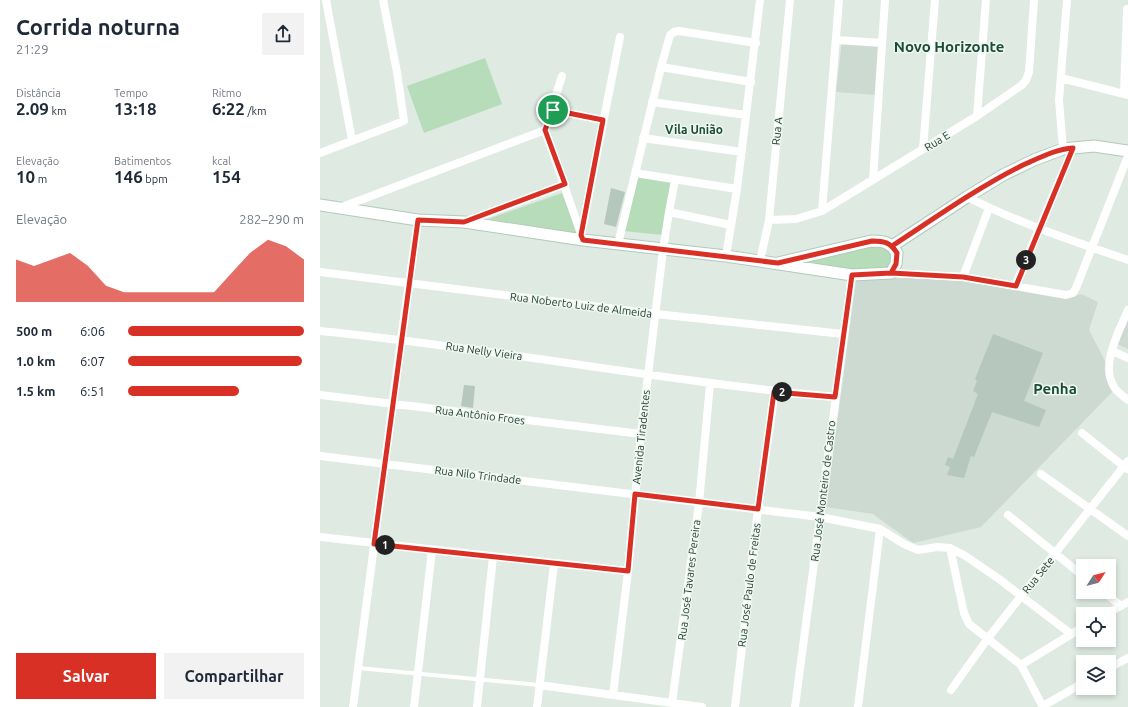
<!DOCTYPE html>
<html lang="pt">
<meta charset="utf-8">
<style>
body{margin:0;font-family:Ubuntu,sans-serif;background:#f2f2f3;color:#1f2937;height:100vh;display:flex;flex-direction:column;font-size:15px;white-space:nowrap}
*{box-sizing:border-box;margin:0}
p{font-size:13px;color:#747a83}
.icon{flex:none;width:22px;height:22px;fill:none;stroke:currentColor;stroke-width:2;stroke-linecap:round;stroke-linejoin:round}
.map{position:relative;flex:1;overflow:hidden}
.sheet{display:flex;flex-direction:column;background:#fff;width:320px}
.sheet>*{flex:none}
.needle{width:26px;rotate:54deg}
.controls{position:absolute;left:756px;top:559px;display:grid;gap:8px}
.controls a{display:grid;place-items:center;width:40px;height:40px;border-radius:0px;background:#fff;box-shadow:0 2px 6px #0003;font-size:20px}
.pin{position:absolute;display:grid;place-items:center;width:34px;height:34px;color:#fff;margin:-17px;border:2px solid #fff;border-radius:50%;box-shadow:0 1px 4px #0007}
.km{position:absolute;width:20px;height:20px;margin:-10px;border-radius:50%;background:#222;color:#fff;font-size:11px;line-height:20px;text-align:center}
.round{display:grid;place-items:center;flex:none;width:42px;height:42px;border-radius:0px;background:#f2f2f3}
.overview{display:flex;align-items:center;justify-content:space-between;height:68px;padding:0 16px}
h1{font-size:22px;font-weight:700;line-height:30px}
.metrics{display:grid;grid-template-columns:repeat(3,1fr);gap:6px;height:68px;padding:4px 16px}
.metrics div{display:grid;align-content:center}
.metrics b{font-size:17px;font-weight:700}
.metrics small{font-size:11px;font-weight:400}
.metrics p{font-size:11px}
.chart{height:112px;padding:8px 16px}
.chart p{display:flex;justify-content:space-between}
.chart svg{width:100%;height:72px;margin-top:4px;fill:#d93025;opacity:.7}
.cta{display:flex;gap:8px;margin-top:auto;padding:8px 16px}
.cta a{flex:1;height:46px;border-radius:0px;background:#d93025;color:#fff;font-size:16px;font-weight:700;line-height:46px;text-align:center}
.cta a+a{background:#f2f2f3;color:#1f2937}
ul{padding:0 16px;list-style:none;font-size:13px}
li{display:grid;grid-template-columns:64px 48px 1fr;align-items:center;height:30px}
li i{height:10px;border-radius:5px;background:#d93025}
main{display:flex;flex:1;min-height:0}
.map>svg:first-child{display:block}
</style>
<main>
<section class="sheet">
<div class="overview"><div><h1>Corrida noturna</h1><p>21:29</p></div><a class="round"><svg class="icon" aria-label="share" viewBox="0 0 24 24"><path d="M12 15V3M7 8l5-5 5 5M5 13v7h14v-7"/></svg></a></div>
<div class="metrics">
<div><p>Distância</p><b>2.09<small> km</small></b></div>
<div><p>Tempo</p><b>13:18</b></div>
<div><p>Ritmo</p><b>6:22<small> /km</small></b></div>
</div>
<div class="metrics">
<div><p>Elevação</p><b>10<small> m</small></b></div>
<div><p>Batimentos</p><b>146<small> bpm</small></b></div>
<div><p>kcal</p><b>154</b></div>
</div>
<div class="chart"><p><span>Elevação</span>282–290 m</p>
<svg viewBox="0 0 160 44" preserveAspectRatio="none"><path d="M0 44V18L10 22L20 18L30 14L40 22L50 34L60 38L70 38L80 38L90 38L100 38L110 38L120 26L130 14L140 6L150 10L160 18V44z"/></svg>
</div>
<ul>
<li><b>500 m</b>6:06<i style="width:100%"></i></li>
<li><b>1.0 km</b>6:07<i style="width:99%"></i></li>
<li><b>1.5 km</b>6:51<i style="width:63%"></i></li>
</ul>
<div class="cta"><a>Salvar</a><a>Compartilhar</a></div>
</section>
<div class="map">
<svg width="808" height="707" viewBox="0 0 808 707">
<rect width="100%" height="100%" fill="#deeae2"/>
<path fill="#ccdad1" d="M522 41 558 43 556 95 516 92Z
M567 277 640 280 751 297 761 294 778 302 769 330 787 365 793 391 661 527 593 543 553 514 506 507 536 280Z
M808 318V349L797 344Z"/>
<path fill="#b6dcb9" d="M165 58 182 104 104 133 87 86Z
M317 176 352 183 343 235 304 231Z
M242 193 257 233 168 219Z
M553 245C565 247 574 250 572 264L560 273 480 262Z"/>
<path fill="#b6c7bd" d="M291 188 305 192 296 227 284 224Z
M673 334 723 353 704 401 726 410 719 427 672 412 654 457 651 456 644 478 627 475 630 467 625 465 628 457 633 459 658 394 653 391 657 381 655 379Z
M144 385 155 386 153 408 141 406Z"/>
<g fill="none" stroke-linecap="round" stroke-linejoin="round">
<g stroke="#b1cabc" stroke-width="13">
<path id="secondary" d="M0 205 98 220 144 222 263 240 406 256 532 275 571 273 576 264 577 253C570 242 564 241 551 241L458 263
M572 246 647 197 683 175 714 160 743 149 774 146 808 151"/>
</g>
<path stroke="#fff" stroke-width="4" d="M38 668 219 685"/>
<path stroke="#fff" stroke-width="8" d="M6 0 32 140
M516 40 562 43
M341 67 431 82
M741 78 808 95
M804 93 807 9
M332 102 426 115
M233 110 283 120
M657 116 666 0
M225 130 261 234
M225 130 242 76
M323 138 422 152
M603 149 615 0
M743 149 739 100 747 0
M0 153 84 121 77 72 63 0
M315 173 417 189
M553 180 565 0
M647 197C699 223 753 241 808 260
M22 207 225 130
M502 211 519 0
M349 212 355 180
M449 220 476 219 502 211 657 116 702 85 706 80 709 72 714 0
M145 222 245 184
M261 235 300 37
M298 244 341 67 350 35 354 32 359 31 436 43
M406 256 417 189 440 0
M440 261 449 220 470 0
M0 272 336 314 523 334
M571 273 643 277 746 295 753 293 756 288 808 156
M643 277 669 208
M695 286 753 148
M808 310C799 332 780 364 794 387 797 392 803 396 808 400
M0 331C172 348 342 381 515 397
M792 351 808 358
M0 395 321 434
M762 433 807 469
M0 456 500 517 560 529 584 544 598 550 617 547 630 548 644 555 679 579 751 634
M721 474 808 536
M688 515 763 576
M0 537 308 571
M630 548 644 613 649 624 701 665 723 707
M784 592 801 606
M786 614 808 602
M701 665 763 627
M789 668 808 658
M219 685 382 707
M631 690 668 638 808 461
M293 695 308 571 321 434 343 250 349 212 411 225
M352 703 379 503 390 384
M723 706 763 683
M33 707 81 339 98 220
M94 707 112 550
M157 707 173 557
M217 707 234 564
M415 707 438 509 455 391
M475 707 532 275
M538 707 560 529"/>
<use href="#secondary" stroke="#fff" stroke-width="11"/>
</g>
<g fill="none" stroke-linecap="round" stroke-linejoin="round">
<g stroke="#fff" stroke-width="8">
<path id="route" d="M233 110 225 130 245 184 144 222 98 220 54 544 308 571 315 494 438 509 454 392 515 397 532 275 571 273 576 264 577 253 572 246C615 218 657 188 703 165 719 158 736 149 753 148L696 286 643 277 571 273 576 264 577 253C570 242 564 241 552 241L458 263 263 240 261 235 283 120 233 110"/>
</g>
<use href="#route" stroke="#d93025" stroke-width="5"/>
</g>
<g text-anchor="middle" stroke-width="3" stroke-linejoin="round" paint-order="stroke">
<g font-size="11" fill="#1f3a2d" stroke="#eef7f1">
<text transform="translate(457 131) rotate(-84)" y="4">Rua A</text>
<text transform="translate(617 141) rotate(-32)" y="4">Rua E</text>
<text transform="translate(261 305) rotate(7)" y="4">Rua Noberto Luiz de Almeida</text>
<text transform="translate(164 351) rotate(8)" y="4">Rua Nelly Vieira</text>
<text transform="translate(160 415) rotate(7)" y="4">Rua Antônio Froes</text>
<text transform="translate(321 437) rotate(-84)" y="4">Avenida Tiradentes</text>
<text transform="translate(158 475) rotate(7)" y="4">Rua Nilo Trindade</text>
<text transform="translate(503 491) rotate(-83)" y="4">Rua José Monteiro de Castro</text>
<text transform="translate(718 575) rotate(-51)" y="4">Rua Sete</text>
<text transform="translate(369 580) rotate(-83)" y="4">Rua José Tavares Pereira</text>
<text transform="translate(429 585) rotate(-83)" y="4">Rua José Paulo de Freitas</text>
</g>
<g font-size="12" font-weight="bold" fill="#1b4c36" stroke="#eef7f1">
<text x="374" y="134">Vila União</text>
</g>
<g font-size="15" font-weight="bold" fill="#1b4c36" stroke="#eef7f1">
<text x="629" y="52">Novo Horizonte</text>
<text x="735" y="394">Penha</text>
</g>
</g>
</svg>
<div class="controls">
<a><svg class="needle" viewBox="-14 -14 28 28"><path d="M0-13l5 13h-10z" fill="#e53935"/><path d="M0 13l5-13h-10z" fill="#747a83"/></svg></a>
<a><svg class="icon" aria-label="locate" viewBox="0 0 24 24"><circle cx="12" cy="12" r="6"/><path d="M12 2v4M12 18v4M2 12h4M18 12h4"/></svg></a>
<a><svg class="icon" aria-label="layers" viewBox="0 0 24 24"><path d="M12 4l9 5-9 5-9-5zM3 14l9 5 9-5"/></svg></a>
</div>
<div class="pin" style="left:233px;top:110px;background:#1e9e55"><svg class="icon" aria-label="arrive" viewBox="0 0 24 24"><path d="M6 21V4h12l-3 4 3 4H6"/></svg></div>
<b class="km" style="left:65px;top:545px">1</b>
<b class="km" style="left:462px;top:392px">2</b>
<b class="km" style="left:706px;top:260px">3</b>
</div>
</main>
